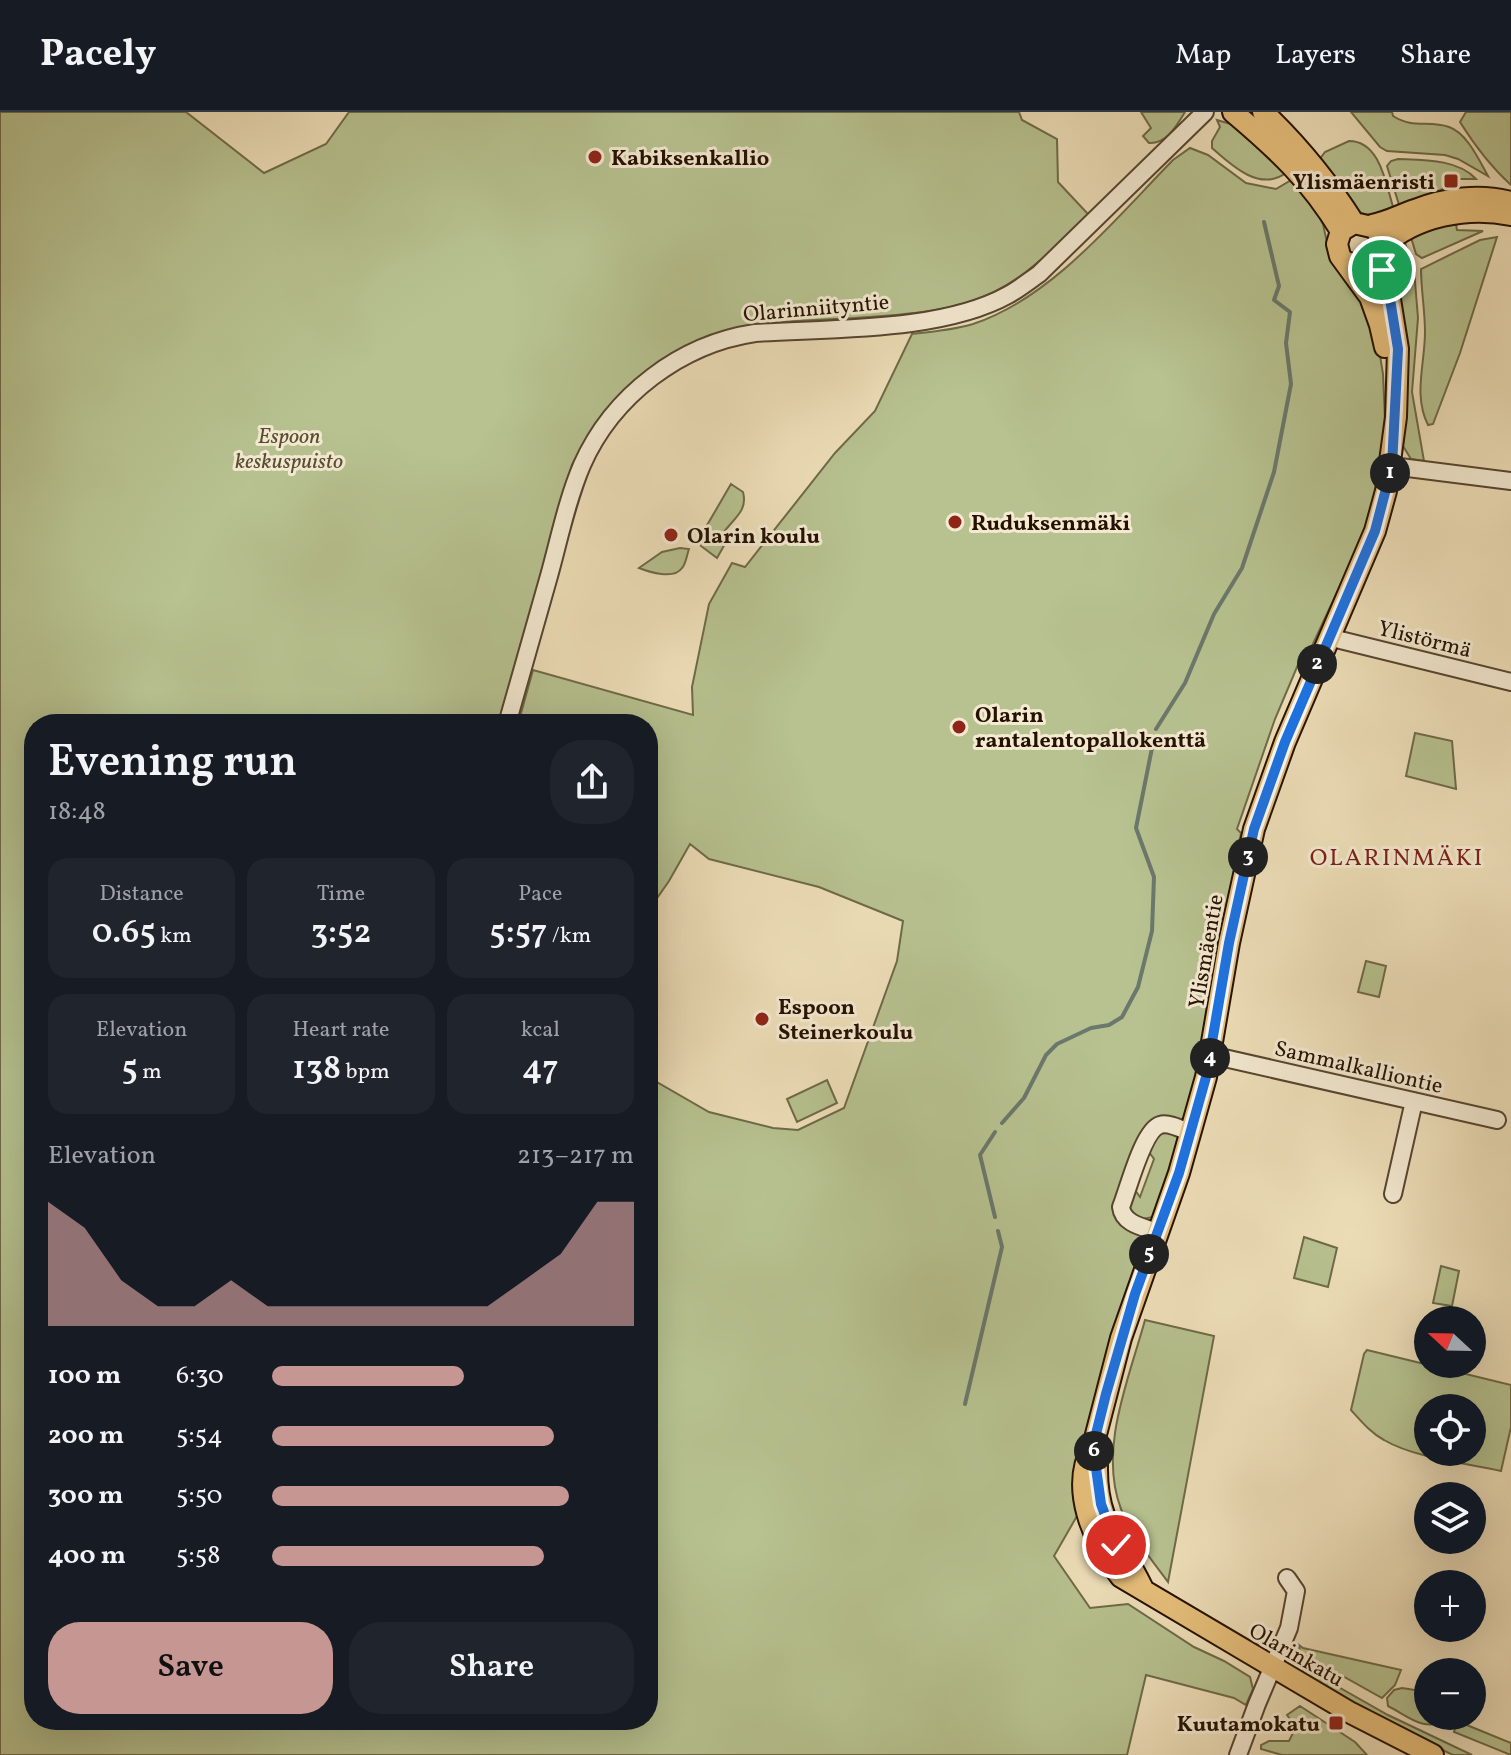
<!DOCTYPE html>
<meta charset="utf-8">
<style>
body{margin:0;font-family:Vollkorn,serif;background:#20242c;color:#f1f3f6;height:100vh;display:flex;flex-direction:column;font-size:30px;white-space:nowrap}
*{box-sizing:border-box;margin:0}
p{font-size:26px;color:#9ea1a6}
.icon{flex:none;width:44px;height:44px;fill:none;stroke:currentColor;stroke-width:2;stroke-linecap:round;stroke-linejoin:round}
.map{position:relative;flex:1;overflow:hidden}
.details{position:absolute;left:24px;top:602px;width:634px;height:1016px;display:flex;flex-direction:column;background:#171b24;border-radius:32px;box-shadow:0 8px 32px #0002}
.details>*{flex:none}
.needle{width:52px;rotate:292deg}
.controls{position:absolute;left:1414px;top:1194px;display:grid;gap:16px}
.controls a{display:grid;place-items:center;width:72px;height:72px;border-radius:50%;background:#171b24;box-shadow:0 8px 32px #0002;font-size:40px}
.pin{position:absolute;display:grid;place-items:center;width:68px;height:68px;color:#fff;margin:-34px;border:4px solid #fff;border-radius:50%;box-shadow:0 2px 8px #0007}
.km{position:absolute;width:40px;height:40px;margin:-20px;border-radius:50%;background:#222;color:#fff;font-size:22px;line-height:40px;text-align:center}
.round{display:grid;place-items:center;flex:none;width:84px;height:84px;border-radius:32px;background:#20242c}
.overview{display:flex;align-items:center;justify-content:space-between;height:136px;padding:0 24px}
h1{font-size:44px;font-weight:600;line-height:60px}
.stats{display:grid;grid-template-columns:repeat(3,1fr);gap:12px;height:136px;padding:8px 24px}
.stats div{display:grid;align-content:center;border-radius:20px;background:#20242c;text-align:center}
.stats b{font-size:34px;font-weight:600}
.stats small{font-size:22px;font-weight:400}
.stats p{font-size:22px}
.chart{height:224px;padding:16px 24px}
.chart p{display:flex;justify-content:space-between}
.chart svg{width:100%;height:144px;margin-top:8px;fill:#c59692;opacity:.7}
.cta{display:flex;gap:16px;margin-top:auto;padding:16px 24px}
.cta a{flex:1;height:92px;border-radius:32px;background:#c59692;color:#111;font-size:32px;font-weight:600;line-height:92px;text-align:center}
.cta a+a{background:#20242c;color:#f1f3f6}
ul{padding:0 24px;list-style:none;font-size:26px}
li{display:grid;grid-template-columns:128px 96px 1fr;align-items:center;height:60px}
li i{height:20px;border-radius:10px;background:#c59692}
header{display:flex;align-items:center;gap:48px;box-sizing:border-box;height:112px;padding:0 40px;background:#171b24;border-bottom:2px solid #363941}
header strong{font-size:38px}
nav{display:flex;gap:44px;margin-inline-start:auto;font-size:28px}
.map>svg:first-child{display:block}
</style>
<header>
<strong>Pacely</strong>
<nav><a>Map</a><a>Layers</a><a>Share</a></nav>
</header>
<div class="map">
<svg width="1511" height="1643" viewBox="0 0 1511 1643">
<rect width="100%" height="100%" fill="#eedfb9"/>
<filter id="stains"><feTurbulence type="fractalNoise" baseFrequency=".0025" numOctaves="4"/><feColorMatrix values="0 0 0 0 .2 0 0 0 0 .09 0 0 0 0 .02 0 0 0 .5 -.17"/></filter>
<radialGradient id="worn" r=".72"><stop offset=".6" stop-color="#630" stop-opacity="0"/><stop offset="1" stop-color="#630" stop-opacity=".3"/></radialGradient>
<path fill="#b7c290" stroke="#6e6a48" stroke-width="2" fill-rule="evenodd" d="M0 0H186L264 61 326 32 349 0H1019L1022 8 1057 27 1058 70 1088 102C1060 130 1031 162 994 180 955 199 912 202 869 205 831 208 791 208 754 213 667 226 613 280 572 353L499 612H34V1608H648V965L709 1000 773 1016 798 1018 844 996 897 849 903 809 819 775 709 747 690 732 669 769 648 799V612H518L533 558 693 603 692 575 709 492 732 451 745 455 835 341 875 299 912 222C932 220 953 218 973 212 1052 186 1116 106 1173 48L1190 36 1208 43 1246 71 1276 77 1293 67 1312 91 1323 112 1328 135 1351 165 1377 225 1383 262 1385 309 1382 352 1373 394 1358 435 1305 549 1300 548 1275 607 1237 717 1241 721 1190 996 1186 1007 1162 1008 1115 1099 1142 1120 1145 1126 1074 1362 1079 1389 1077 1404 1054 1444 1090 1496 1128 1492 1194 1535 1224 1549 1250 1565 1253 1577 1246 1593 1234 1586 1146 1563 1127 1643H0Z
M1141 0H1185C1177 13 1167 32 1149 31L1143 24 1151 16Z
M1351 0H1392L1393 4C1413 17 1429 8 1449 15 1467 21 1479 48 1488 64L1458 47 1445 43 1387 39 1380 35Z
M1466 0H1511V73C1490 54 1475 34 1460 10Z
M1217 8 1234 13 1287 60C1261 81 1232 54 1212 36V29L1220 15Z
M1349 29C1381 29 1386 74 1394 98 1378 102 1369 107 1354 97L1319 48 1325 40Z
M1398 47C1423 48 1458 47 1476 67H1449L1443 77 1400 96 1387 54 1391 49Z
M1427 112H1456L1457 118 1483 119 1422 146 1416 142 1410 122Z
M1497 125 1460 241 1433 312 1428 313C1413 283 1425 252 1425 220 1425 198 1421 178 1421 157L1480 128Z
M1404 128 1414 158 1418 206 1412 280 1424 349 1411 347 1403 334 1405 304 1388 149 1396 135Z
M731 372 743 380C748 399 734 406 724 420L726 430 717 446 701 434 699 427Z
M680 436 689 437C687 442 686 452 682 456 674 468 649 460 639 456L662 440Z
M1415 621 1452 629 1456 677 1406 664Z
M1366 849 1386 854 1379 885 1358 880Z
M827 968 837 991 797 1010 787 987Z
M1159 1016 1178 1024 1180 1028 1153 1105 1143 1107 1130 1102 1127 1091 1132 1074 1140 1085 1154 1047 1146 1036Z
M1304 1125 1337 1136 1328 1175 1294 1166Z
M1441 1154 1459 1159 1452 1194 1433 1191Z
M1145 1208 1214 1224 1168 1470C1151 1447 1132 1424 1121 1397 1098 1337 1129 1267 1145 1208Z
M1367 1238 1511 1273V1315L1501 1359C1465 1351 1415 1346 1384 1328 1371 1321 1361 1309 1351 1298L1364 1242ZM1428 1296H1472V1340H1428Z
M1299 1533 1303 1536 1401 1558 1395 1573 1382 1586 1300 1540Z
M1305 1556 1388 1603 1472 1643H1453L1428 1631 1301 1562Z
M1402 1576 1428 1580V1604H1449L1447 1609C1422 1619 1411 1606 1388 1594L1387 1586 1394 1578Z
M1300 1594 1355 1630 1367 1643H1282L1261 1637V1633L1269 1629H1289L1296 1615 1287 1603Z
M1457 1609 1511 1631V1643L1454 1620Z"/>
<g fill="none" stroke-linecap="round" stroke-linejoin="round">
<path stroke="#6b786c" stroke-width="4" d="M1156 617 1185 571 1214 502 1242 456 1274 360 1291 272 1286 231 1290 200 1274 188 1279 174 1264 110
M1002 1011 1024 986 1046 943 1057 932 1091 916 1109 913 1122 905 1138 875 1152 819 1154 765 1136 716 1152 636
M995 1105 980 1043 995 1020
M965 1292 1002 1135 998 1119"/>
<g stroke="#56442f" stroke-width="20">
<path id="minor" d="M1392 354 1511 369
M1328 525 1511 570
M507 612C521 563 535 514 549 464 559 428 567 388 582 353 613 283 681 232 755 221 831 216 941 220 1008 183 1019 177 1029 169 1039 162L1205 0
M1211 943 1497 1008
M1393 1082 1414 989
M1157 1120C1143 1115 1123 1112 1121 1095 1128 1078 1143 1018 1160 1013 1169 1010 1183 1018 1191 1021
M1238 1643 1257 1592 1289 1516 1296 1479 1287 1466"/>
</g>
<g stroke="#241101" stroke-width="24">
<path id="major" d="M1233 0C1278 38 1310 68 1341 119
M1263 0C1298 33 1328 70 1354 111
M1372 113C1388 110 1400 103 1415 98 1445 86 1480 82 1511 90
M1383 134C1416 104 1467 94 1511 103
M1378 146 1389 181 1398 237 1396 305 1386 379 1375 419 1285 630 1254 717 1229 831 1206 965 1179 1061 1121 1226 1093 1334C1069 1376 1093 1430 1121 1465L1351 1601 1433 1643
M1346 150 1361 154 1378 146 1383 134 1376 116 1354 111 1341 119 1337 132 1340 144 1370 185 1380 213 1385 235
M1097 1354C1096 1411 1119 1428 1142 1475"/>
</g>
<use href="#minor" stroke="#f4ead2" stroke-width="16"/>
<use href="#major" stroke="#e7c07c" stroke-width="20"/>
</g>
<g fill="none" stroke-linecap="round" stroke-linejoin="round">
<g stroke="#fff" stroke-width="16">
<path id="route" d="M1116 1433 1101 1392 1093 1334 1106 1282 1135 1182 1179 1061 1206 965 1229 831 1254 717 1285 630 1375 419 1392 354 1398 237 1389 181 1382 158"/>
</g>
<use href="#route" stroke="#1a73e8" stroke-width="10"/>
</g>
<g fill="#8f2418" stroke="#f4ead2" stroke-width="3">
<circle cx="595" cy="45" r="8"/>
<rect x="1443" y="61" width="16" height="16" rx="4"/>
<circle cx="955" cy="410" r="8"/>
<circle cx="671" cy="423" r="8"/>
<circle cx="959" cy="615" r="8"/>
<circle cx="762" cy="907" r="8"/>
<rect x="1328" y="1603" width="16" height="16" rx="4"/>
</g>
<g text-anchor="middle" stroke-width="6" stroke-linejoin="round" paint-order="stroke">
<g font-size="22" font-weight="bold" fill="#241101" stroke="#f4ead2" text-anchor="start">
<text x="611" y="53">Kabiksenkallio</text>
<text x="1435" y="77" text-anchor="end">Ylismäenristi</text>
<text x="971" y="418">Ruduksenmäki</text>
<text x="687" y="431">Olarin koulu</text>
<text x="975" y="610">Olarin<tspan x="975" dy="25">rantalentopallokenttä</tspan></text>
<text x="778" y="902">Espoon<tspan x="778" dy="25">Steinerkoulu</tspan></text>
<text x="1320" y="1619" text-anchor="end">Kuutamokatu</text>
</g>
<g font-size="22" fill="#241101" stroke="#f4ead2">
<text transform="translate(816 195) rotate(-5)" y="8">Olarinniityntie</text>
<text transform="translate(1425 526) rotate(14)" y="8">Ylistörmä</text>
<text transform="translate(1205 839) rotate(-80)" y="8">Ylismäentie</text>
<text transform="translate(1359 954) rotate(13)" y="8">Sammalkalliontie</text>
<text transform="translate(1297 1542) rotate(30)" y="8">Olarinkatu</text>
</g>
<g font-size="22" font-style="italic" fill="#574f33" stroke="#f4ead2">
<text x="289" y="331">Espoon<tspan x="289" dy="25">keskuspuisto</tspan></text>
</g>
<g font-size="24" letter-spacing="2" fill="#7a1f14" stroke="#f4ead2">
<text x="1397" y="753">OLARINMÄKI</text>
</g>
</g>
<rect width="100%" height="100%" filter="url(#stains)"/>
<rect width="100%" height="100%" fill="url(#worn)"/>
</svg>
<div class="controls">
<a><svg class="needle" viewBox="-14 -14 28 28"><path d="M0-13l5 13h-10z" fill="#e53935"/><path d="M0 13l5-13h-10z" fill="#9ea1a6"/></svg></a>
<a><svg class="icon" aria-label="locate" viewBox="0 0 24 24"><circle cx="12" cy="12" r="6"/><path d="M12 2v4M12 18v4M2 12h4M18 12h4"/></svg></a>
<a><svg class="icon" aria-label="layers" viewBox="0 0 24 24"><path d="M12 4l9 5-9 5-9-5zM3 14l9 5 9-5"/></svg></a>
<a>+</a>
<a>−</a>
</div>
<div class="pin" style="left:1382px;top:158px;background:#1e9e55"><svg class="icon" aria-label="arrive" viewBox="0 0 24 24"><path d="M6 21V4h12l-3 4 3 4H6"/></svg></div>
<div class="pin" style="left:1116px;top:1433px;background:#d93025"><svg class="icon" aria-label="check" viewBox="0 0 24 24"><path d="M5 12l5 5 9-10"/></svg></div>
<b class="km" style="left:1390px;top:361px">1</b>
<b class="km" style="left:1317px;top:552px">2</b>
<b class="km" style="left:1248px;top:745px">3</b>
<b class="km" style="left:1210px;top:946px">4</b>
<b class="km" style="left:1149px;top:1142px">5</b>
<b class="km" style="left:1094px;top:1339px">6</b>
<section class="details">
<div class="overview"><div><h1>Evening run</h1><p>18:48</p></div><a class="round"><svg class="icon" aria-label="share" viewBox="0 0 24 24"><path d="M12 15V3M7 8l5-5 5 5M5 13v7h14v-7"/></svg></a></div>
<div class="stats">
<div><p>Distance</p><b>0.65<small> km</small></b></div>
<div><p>Time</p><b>3:52</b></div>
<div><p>Pace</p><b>5:57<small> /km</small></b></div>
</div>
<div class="stats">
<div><p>Elevation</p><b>5<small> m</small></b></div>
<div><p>Heart rate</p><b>138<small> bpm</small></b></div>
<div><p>kcal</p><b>47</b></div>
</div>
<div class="chart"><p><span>Elevation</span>213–217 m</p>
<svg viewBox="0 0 160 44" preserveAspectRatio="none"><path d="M0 44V6L10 14L20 30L30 38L40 38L50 30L60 38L70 38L80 38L90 38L100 38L110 38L120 38L130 30L140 22L150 6L160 6V44z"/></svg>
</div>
<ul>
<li><b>100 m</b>6:30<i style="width:53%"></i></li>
<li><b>200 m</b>5:54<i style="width:78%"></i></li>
<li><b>300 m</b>5:50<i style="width:82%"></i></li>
<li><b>400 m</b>5:58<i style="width:75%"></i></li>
</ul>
<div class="cta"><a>Save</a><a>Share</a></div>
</section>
</div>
